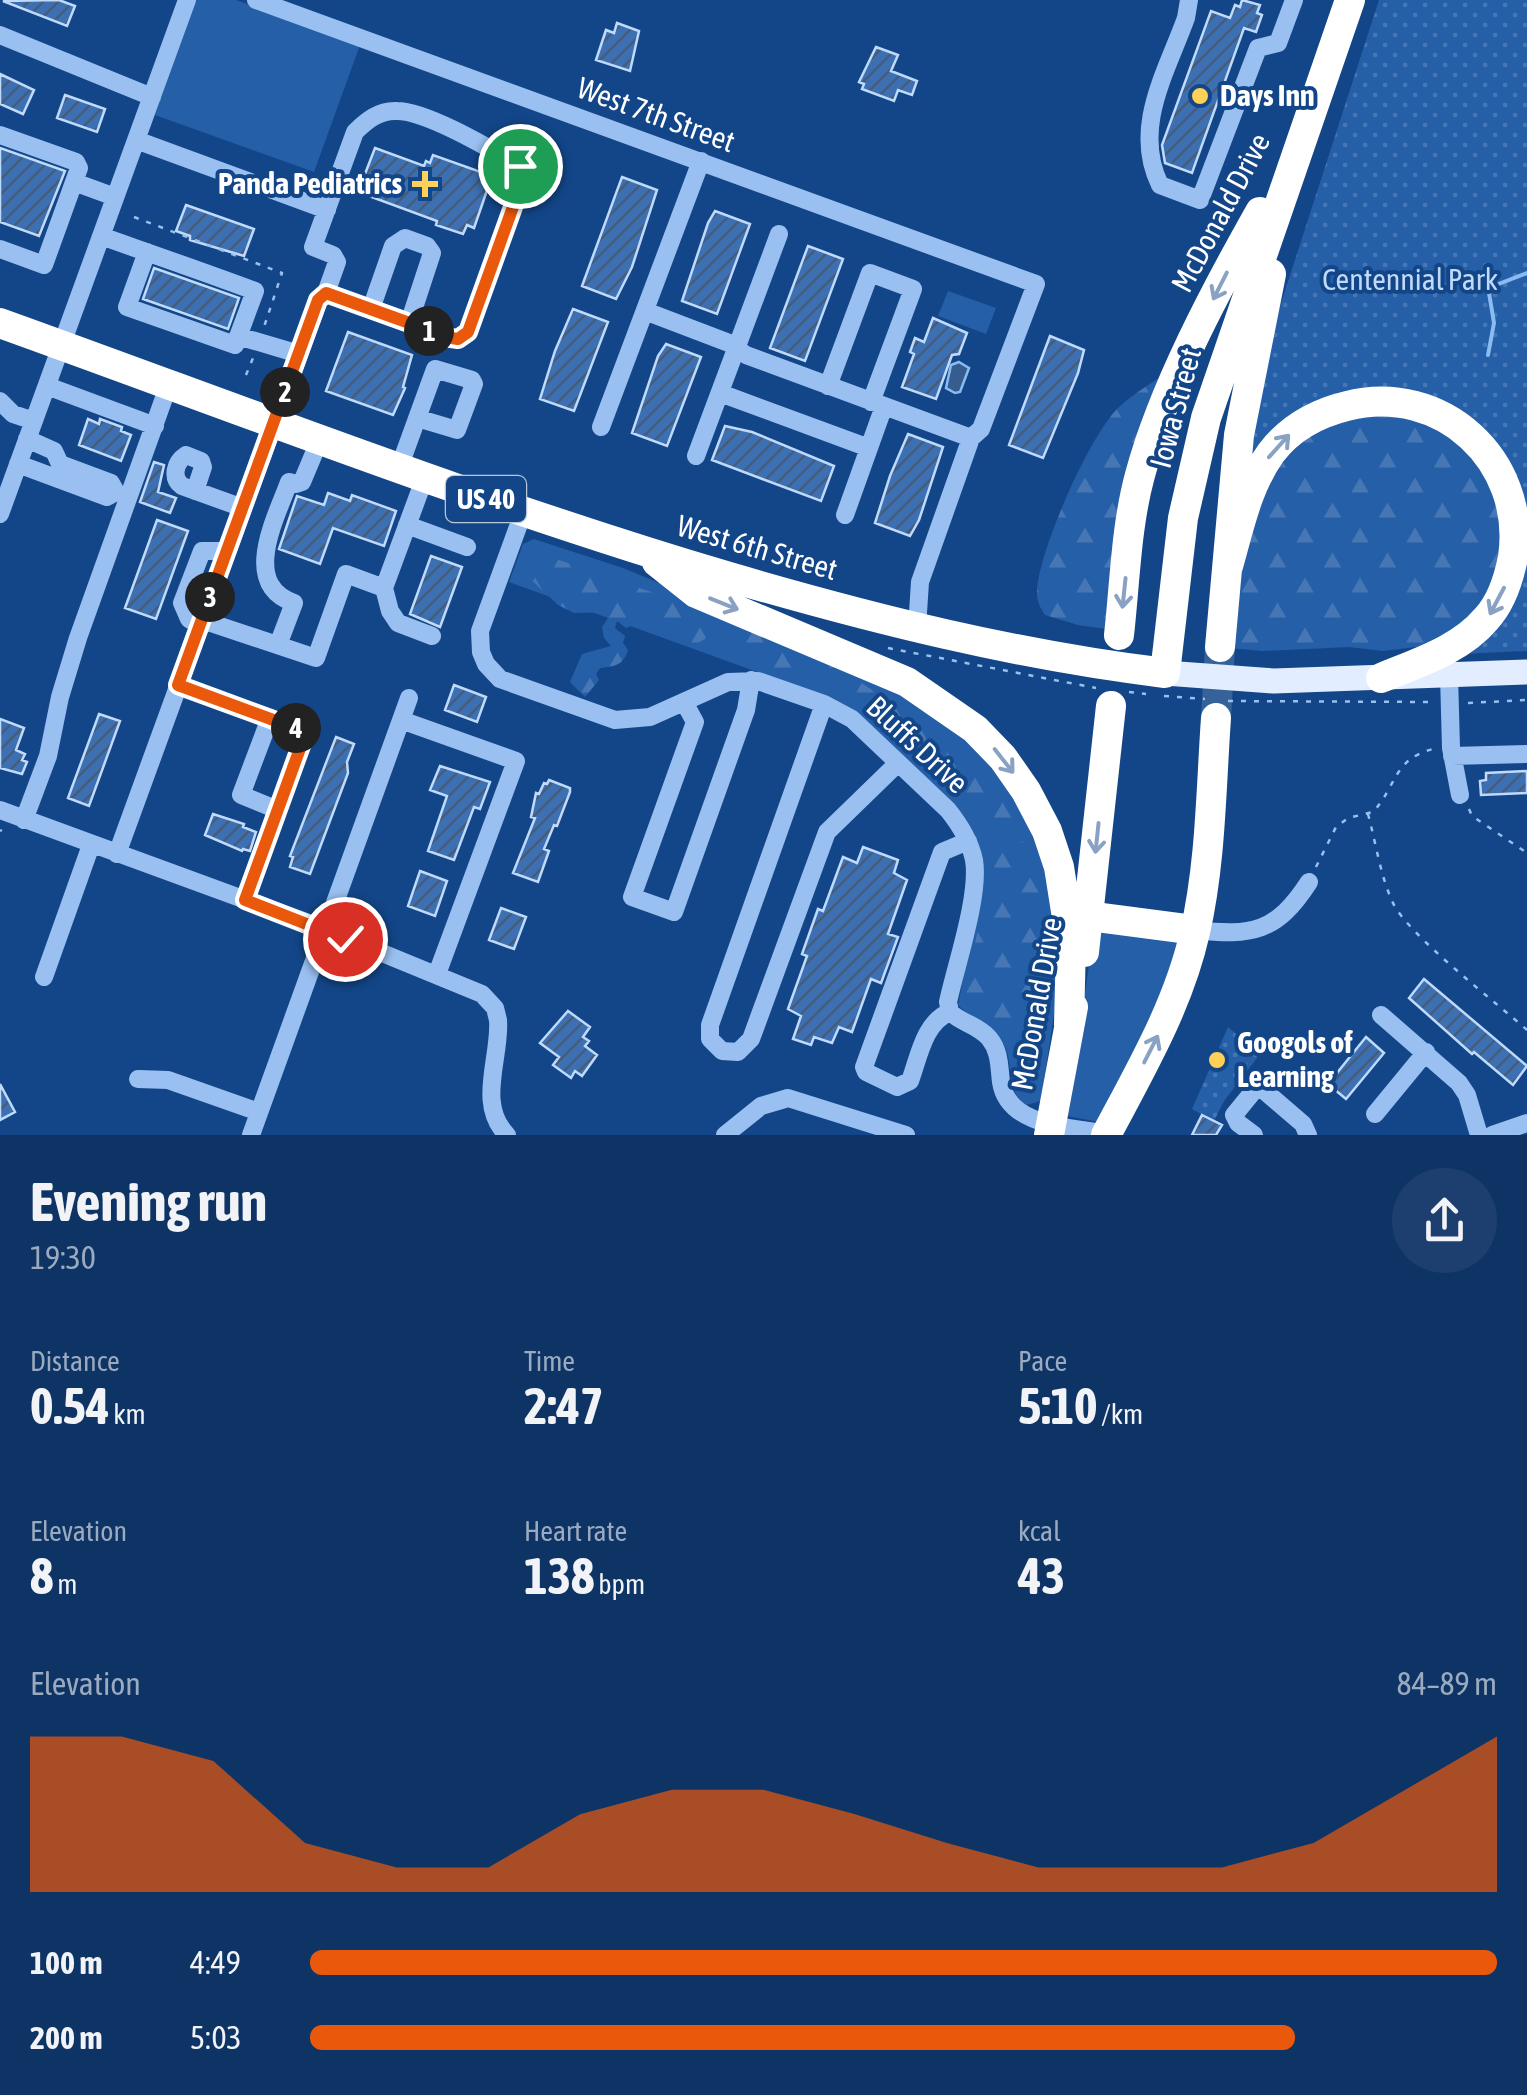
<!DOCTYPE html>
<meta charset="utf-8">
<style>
body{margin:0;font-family:"Asap Condensed",sans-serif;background:#1c3f6f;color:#f1f3f6;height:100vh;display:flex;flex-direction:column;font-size:38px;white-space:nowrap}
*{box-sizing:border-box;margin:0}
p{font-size:32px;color:#9baabf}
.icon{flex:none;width:55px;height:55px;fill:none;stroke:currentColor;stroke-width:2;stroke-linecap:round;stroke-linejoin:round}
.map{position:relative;height:1135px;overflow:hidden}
.drawer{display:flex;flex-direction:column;background:#0e3466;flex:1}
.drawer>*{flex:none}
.pin{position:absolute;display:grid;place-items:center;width:85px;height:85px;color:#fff;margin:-42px;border:5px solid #fff;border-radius:50%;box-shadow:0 2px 10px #0007}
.km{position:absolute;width:50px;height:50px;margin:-25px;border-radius:50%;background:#222;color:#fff;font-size:28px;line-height:50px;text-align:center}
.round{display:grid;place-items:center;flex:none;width:105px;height:105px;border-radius:52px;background:#1c3f6f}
.head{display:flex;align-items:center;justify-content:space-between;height:170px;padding:0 30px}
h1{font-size:55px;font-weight:700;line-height:75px}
.metrics{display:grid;grid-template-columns:repeat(3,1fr);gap:15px;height:170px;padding:10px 30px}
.metrics div{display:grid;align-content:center}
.metrics b{font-size:50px;font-weight:700}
.metrics small{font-size:28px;font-weight:400}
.metrics p{font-size:28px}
.chart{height:280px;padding:20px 30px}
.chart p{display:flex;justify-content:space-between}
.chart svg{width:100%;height:180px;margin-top:10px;fill:#ea580c;opacity:.7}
ul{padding:0 30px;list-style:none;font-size:32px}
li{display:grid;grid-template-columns:160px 120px 1fr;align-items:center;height:75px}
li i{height:25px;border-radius:12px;background:#ea580c}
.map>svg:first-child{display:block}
</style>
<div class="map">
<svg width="1527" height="1135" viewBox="0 0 1527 1135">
<defs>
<pattern id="forest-firs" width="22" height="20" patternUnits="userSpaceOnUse" patternTransform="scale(2.5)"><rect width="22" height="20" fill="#255fa7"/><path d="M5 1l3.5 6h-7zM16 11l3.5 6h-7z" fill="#4677b4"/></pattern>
<pattern id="park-dots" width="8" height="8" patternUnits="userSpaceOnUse" patternTransform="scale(2.5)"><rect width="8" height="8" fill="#255fa7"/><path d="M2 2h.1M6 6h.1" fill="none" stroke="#4677b4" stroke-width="1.8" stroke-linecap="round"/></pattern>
<pattern id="building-hatch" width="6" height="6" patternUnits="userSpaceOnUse" patternTransform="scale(2.5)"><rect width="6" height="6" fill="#3c70b2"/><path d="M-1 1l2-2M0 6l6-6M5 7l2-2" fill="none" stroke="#455c7a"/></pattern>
</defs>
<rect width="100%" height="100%" fill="#134688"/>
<path fill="#255fa7" d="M196 0H236L360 45 314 172 155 115Z
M948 291 996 308 986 334 938 316Z
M534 539 623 568 860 666 978 747 1029 819 1057 901 1058 988 1041 1101 1026 1105C1005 1090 1014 1067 1005 1047 995 1024 973 1021 958 1005L984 873 974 834 961 813 826 697 509 582 523 544Z
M1099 931 1181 942 1169 984 1099 1122 1067 1116 1093 938Z"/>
<path fill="url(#forest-firs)" d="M1170 370 1114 630 1078 625 1045 615C1040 607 1037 602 1037 593 1037 554 1090 434 1119 407 1134 393 1154 382 1170 370Z
M1404 415 1444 429 1490 477 1505 545 1485 610 1456 631 1424 646 1383 651 1349 647 1262 651 1229 648C1243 560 1251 439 1357 417 1372 415 1389 416 1404 415Z
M530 550 703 610 844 671 958 748 1009 809 1036 873 1044 906 1047 938 1042 964 1047 981 1039 1007 1042 1024 1031 1061 1021 1058 1016 1041 960 1001C968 965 1000 866 988 834 980 813 961 802 950 784 937 762 915 741 894 724L877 727 844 703 840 693 825 680 758 667 708 637 693 646 688 645 673 632 672 624 650 618 646 621 636 618 633 625 626 628 617 621 615 628 625 636 623 643 628 650C623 666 615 666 600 668L596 674 599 680 585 697 570 682 582 654 611 646 604 638 602 627 612 612 574 613 558 605 521 570Z"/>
<path fill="url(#park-dots)" d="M1379 0H1527V651L1458 654 1479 636 1515 485 1399 394 1245 460 1273 328Z
M1228 1027 1260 1054 1224 1101 1214 1121 1192 1109Z"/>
<path fill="#375c8e" stroke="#8bbbf3" stroke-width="2.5" d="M959 362 969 368 960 392 955 393 946 388 951 365Z"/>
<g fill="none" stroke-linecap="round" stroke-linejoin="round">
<path stroke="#8bbbf3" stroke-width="4" d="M1488 355 1494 323 1489 293 1496 285 1527 273"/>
</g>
<path fill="url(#building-hatch)" stroke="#bfdafb" stroke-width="2.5" d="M59 0 75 6 67 26 3 1Z
M1242 0 1260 5 1257 13 1262 15 1256 32 1244 28 1192 173 1165 163 1162 145 1211 11 1230 18 1235 5 1240 7Z
M617 23 639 31 630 71 596 60 606 30 614 33Z
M876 47 898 55 891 71 917 81 912 95 898 90 894 101 862 89 864 84 859 82Z
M0 74 34 90 23 114 0 104Z
M65 95 105 109 97 132 57 118Z
M0 148 65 171 39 236 0 222Z
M375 148 424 166 426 161 430 163 433 155 492 176 474 228 467 225 463 234 436 225 437 221 358 192Z
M622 177 657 190 632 267 616 299 582 286Z
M186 205 254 229 244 256 190 240V236L176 231Z
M715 211 750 224 717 314 682 301 708 223Z
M808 246 843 259 805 361 770 348Z
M154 268 239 298 228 329 143 299Z
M573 309 608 322 574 411 540 399 555 351Z
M933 318 967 333 959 354 952 355 936 399 902 387 914 354 910 352 915 338 924 342Z
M348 332 412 355 403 387 405 388 393 415 326 391Z
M1050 336 1084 350 1078 373 1043 458 1009 445Z
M666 344 701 357 667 446 632 433 658 356Z
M88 419 99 424 100 419 122 427 121 431 131 435 121 461 79 445Z
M725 426 752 432 834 466 821 501 712 460Z
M908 434 943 447 919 520 910 536 875 523 890 476Z
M154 462 164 465 158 492 176 498 170 513 140 502Z
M328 493 350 501 352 495 396 511 384 546 333 528 320 564 279 549 297 496 324 505Z
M157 520 188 531 156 619 125 608Z
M431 556 462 567 440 627 410 614Z
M454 685 486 697 477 722 445 710Z
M99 714 120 721 89 806 68 798Z
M0 719 24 728 16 750 25 754 22 760 27 762 22 774 0 768Z
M336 737 354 744 347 762 348 773 310 874 290 867 293 857 290 856Z
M440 766 490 782 480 809 474 807 454 860 428 851 447 796 430 790Z
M1527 771V793L1481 795 1480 781 1486 780V773Z
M549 780 570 788V792L557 826 554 825 544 849 549 851 538 882 513 873 535 818 531 817 536 793 539 794 544 783 547 784Z
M213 814 244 824 243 827 256 832 250 851 243 849 242 851 205 835Z
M863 847 898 860 894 873 907 880 888 934 898 937 881 983 871 979 852 1032 839 1027 832 1043 814 1037 811 1045 793 1039 801 1016 788 1009 807 956 802 954 818 909 823 911 843 857 857 863Z
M420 871 447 881 435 916 408 906Z
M501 908 526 917 514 949 489 940Z
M1424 979 1527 1066 1513 1085 1474 1052 1472 1054 1409 998Z
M568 1011 590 1027 583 1037 589 1041 585 1046 597 1055 582 1076 575 1071 571 1078 553 1065 559 1057 540 1043Z
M1366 1037 1384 1053 1346 1099 1328 1084Z
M0 1084 15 1112 0 1120Z
M1202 1115 1222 1125 1216 1135H1192Z"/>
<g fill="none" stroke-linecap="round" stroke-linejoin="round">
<path stroke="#36629a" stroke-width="30" stroke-dasharray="30 15" stroke-linecap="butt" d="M1216 718 1220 647"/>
<path stroke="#99c0f0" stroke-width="2.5" stroke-dasharray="5 8" stroke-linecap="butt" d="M134 217 282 273 264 327
M246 375 253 358
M888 648 1096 688
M1129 692 1146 694
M1164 696 1205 699
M1228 701 1435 702
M1468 703 1527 700
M1469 809 1472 816 1527 853
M1368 814C1376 843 1380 875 1393 903 1408 935 1497 1003 1527 1030
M0 830 2 831
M1316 867 1336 827 1348 818 1373 812C1397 786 1393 759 1433 749"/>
<path stroke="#99c0f0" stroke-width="18" d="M256 0 1036 284 981 429 971 438 920 582 917 628
M1189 0 1186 18C1166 73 1132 128 1160 185L1200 200 1258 48 1278 43 1294 0
M0 35 152 97
M0 135 76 162 79 168 44 265 0 249
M136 140 327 210
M74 182 115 197
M101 236C152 254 204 272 255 291L235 345 127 307 147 252
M371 309 393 246 405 238 427 246 432 253 409 323
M645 311 729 343 746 355 971 438
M238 336 299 354
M47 386 155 426
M828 386 870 273 913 289 871 402
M720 393 869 448
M0 401 13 414 34 421
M601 427 701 161
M696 456 779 234
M18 464 107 497 116 492 111 483 60 464 54 451 27 439
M399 468 435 369 472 380 474 384 457 430 417 418
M425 477 384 588 390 611 398 623 432 636
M195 491 203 467 201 461 186 455C175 462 171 478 182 486L243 508
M523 513 480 631 481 652 486 664 500 679 615 720 650 717 728 682 758 681 824 704 852 719 948 810C960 825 970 841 974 860 980 895 956 965 948 1002L950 1012C961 1023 978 1025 989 1038 1000 1051 999 1066 1001 1082 1008 1127 1071 1127 1107 1134
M0 514 187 0
M845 515 884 406
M407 525 467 547
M202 620 316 658 346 574 384 588
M200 625 189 619 182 603 202 551H227
M278 645 294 603C240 584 276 518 289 482L296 484 302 482 320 439
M1449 675 1451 748 1460 795
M178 685 306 732 245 900
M684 702 695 722 632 897 674 912 746 710 751 680
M824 704 710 1025V1039L722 1051 738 1052 751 1039 827 832 898 763
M270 718 241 795 278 810
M401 720 516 761 437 974
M1452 756 1527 754
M0 810 314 925 482 994 495 1008 498 1020C501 1057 476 1104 507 1135
M24 820 48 756 60 697 78 638 169 384
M117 854 319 300 326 293 337 262 333 255 313 247 355 132C366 121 379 110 397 111 427 111 492 150 520 166L522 181 468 331 458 339H451L326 293
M1195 930C1252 936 1276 933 1309 882
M44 977 91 845
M950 1012C924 1022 919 1057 910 1081L897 1087 866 1072 864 1067 942 852 968 841
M1381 1015 1459 1083 1467 1095 1479 1135
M138 1079 168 1080 259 1112
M1375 1114 1426 1052
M251 1135 409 698
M725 1135 761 1106 788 1098 906 1135
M1254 1135 1238 1123 1234 1115 1256 1088H1261L1303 1124 1308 1135
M1492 1135 1527 1123"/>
<path stroke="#e2edff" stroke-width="25" d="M1165 673 1274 681 1527 672"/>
<path stroke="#fff" stroke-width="30" d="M0 323C242 410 482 504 729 577 873 619 1016 655 1165 673L1183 518 1206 418 1350 0
M657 562 696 593 907 682 975 729 1003 758 1026 791 1047 831 1059 867 1071 943 1069 1025
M1228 566C1239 528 1247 486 1271 453 1290 428 1318 413 1347 406 1441 382 1527 460 1513 557 1509 578 1501 603 1486 619 1460 650 1417 663 1381 678
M1119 635C1125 582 1126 526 1140 475 1163 389 1216 290 1260 212
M1220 647 1239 435 1271 274
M1088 916 1195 930
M1084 952 1111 706
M1049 1135 1073 1007
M1106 1135C1141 1069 1179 1004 1195 932 1211 862 1211 788 1216 718"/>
</g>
<defs><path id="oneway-shaft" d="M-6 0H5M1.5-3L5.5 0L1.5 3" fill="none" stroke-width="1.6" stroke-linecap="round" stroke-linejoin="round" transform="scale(2.5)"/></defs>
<g stroke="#89a2c4">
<use href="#oneway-shaft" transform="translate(1220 286) rotate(117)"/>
<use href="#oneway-shaft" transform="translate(1279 446) rotate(-48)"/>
<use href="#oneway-shaft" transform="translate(1124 593) rotate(96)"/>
<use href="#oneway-shaft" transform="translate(1497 601) rotate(118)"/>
<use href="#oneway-shaft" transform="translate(724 604) rotate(22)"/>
<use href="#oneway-shaft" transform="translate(1004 761) rotate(52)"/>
<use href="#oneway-shaft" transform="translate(1097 838) rotate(96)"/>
<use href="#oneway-shaft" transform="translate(1151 1049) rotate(-63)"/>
</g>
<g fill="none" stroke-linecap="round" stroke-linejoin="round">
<g stroke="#fff" stroke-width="20">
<path id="route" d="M345 939 245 900 306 732 178 685 318 300 326 293 451 338 458 339 468 332 522 182 520 166"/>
</g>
<use href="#route" stroke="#ea580c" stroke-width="12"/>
</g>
<g fill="#ffd058" stroke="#134688" stroke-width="4">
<circle cx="1200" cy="96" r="10"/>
<path d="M420 169h10v10h10v10h-10v10h-10v-10h-10v-10h10z"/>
<circle cx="1217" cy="1060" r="10"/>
</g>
<g text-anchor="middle" stroke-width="8" stroke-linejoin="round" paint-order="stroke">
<rect fill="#134688" stroke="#b8c8db" stroke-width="2.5" x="446" y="476" width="80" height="46" rx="8"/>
<g font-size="28" font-weight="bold" fill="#fff">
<text x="486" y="509">US 40</text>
</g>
<g font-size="30" font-weight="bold" fill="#fff" stroke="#134688" text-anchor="start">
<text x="1220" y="106">Days Inn</text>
<text x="402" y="194" text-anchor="end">Panda Pediatrics</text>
<text x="1237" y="1053">Googols of<tspan x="1237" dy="34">Learning</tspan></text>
</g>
<g font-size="30" fill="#fff" stroke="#134688">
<text transform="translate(656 115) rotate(20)" y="10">West 7th Street</text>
<text transform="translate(1221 213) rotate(-62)" y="10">McDonald Drive</text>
<text transform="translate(1176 408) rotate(-75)" y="10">Iowa Street</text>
<text transform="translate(757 548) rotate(16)" y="10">West 6th Street</text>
<text transform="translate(917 745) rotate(43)" y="10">Bluffs Drive</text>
<text transform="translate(1037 1004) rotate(-80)" y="10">McDonald Drive</text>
</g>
<g font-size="30" fill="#bfdafb" stroke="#134688">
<text x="1410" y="290">Centennial Park</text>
</g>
</g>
</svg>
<div class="pin" style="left:520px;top:166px;background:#1e9e55"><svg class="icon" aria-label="arrive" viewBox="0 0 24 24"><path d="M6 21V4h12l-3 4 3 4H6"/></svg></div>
<div class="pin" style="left:345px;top:939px;background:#d93025"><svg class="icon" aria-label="check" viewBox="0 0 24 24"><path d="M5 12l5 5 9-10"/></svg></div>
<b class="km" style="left:429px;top:331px">1</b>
<b class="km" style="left:285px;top:392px">2</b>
<b class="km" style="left:210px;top:597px">3</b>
<b class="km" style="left:296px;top:728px">4</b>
</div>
<section class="drawer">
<div class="head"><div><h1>Evening run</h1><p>19:30</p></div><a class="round"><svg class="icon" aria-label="share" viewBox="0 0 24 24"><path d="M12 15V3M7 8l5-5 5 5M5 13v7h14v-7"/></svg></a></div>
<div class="metrics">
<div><p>Distance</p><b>0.54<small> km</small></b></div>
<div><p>Time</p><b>2:47</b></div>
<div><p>Pace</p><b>5:10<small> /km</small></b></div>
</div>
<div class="metrics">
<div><p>Elevation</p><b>8<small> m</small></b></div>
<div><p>Heart rate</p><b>138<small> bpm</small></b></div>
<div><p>kcal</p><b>43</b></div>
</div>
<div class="chart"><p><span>Elevation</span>84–89 m</p>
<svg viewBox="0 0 160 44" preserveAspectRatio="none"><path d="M0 44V6L10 6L20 12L30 32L40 38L50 38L60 25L70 19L80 19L90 25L100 32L110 38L120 38L130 38L140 32L150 19L160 6V44z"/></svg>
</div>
<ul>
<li><b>100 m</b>4:49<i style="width:100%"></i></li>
<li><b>200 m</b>5:03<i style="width:83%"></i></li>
</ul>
</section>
